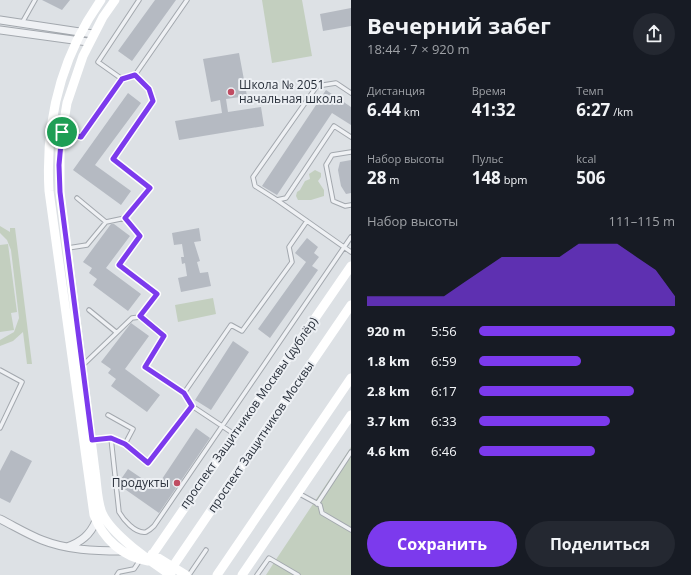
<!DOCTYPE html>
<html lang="ru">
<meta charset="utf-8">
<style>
body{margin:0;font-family:"Open Sans",sans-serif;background:#242831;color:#f1f3f6;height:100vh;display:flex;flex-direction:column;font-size:15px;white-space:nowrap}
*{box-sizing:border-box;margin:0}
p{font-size:13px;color:#9ea1a6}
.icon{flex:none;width:22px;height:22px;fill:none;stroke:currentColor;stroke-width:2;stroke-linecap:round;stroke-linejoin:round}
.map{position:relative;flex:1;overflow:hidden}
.panel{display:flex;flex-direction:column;background:#171b24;width:340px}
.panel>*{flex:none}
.pin{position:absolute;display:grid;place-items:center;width:34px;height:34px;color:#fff;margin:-17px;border:2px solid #fff;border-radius:50%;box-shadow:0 1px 4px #0007}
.round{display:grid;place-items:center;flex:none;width:42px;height:42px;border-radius:21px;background:#242831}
.overview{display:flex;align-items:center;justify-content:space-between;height:68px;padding:0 16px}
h1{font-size:22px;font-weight:700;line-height:30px}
.metrics{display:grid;grid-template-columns:repeat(3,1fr);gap:6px;height:68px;padding:4px 16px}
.metrics div{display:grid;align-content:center}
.metrics b{font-size:17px;font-weight:700}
.metrics small{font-size:11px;font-weight:400}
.metrics p{font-size:11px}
.chart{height:112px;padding:8px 16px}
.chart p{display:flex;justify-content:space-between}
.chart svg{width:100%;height:72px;margin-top:4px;fill:#7c3aed;opacity:.7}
.action{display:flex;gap:8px;margin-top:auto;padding:8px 16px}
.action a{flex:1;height:46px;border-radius:24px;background:#7c3aed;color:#fff;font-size:16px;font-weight:700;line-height:46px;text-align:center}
.action a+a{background:#242831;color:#f1f3f6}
ul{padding:0 16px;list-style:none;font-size:13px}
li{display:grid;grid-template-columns:64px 48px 1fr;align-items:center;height:30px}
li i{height:10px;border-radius:5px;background:#7c3aed}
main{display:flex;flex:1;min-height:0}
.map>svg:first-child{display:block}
</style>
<main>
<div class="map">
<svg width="351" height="575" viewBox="0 0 351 575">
<rect width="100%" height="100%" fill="#dde1e5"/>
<path fill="#c3cfbf" d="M262 0H302L312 56 272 63Z
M315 170 321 173V177L318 181 324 190V196L311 200H298L296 196 297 192 300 190 305 181 310 179 309 174Z
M0 226 10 232V228H15L32 364H27L23 332 13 341 0 346V340L14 332 19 318 11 250 7 240 0 233Z
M8 244 17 312 11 313 14 330 0 332V245Z
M213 298 216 314 178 322 175 305Z
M351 447V575H266L275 561Z"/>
<path fill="#b5bac2" d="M42 0H70L62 10Z
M155 0H176L132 61 118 51Z
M351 8V26L323 31 320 14Z
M239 53 247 96 226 99 228 112 261 107 264 126 179 140 175 121 222 113 220 100 211 102 203 59Z
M326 90 351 107V125L332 113 277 195 262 186Z
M128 93 141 103 95 165 131 191 121 205 73 170Z
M351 160V193L346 194 341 186 338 170 340 162Z
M111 224H114L130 236 106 268 141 294 128 311 93 285 97 279 89 273 92 268 83 262Z
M199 228 201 241 194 242 200 261 197 262 200 273 208 272 211 286 181 292 178 278 187 276 185 263 182 264 181 257H184L182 244 174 245 172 233Z
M307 238 318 247 314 253 319 257 312 266 318 270 270 338 258 329 306 262 295 253Z
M131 323 149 336 125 369 160 395 147 412 111 386 116 379 108 373 111 369 101 362Z
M233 341 249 352 211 410 195 400Z
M196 428 210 438 159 513 119 485V482L128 469 156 488Z
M11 450 32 461 10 503 0 498V471Z"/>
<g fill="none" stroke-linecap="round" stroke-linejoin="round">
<g stroke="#a3a8ae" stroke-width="5.5">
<path id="lane" d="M22 23 35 0
M122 79 135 75
M351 93 336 83 317 86 253 177 255 186 277 200 286 198 334 126 351 137
M64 132 81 137 122 79 98 62 139 0
M351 152 332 155 326 165 333 201 345 206 351 205
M77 198 106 222
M277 200 351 252
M68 248 87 245 106 222 125 218
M89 310 116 332
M84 364 132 318 140 317
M0 370 22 382 0 428
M184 393 145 367 164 336 140 317 157 294 119 265 140 236 125 218 150 188 113 159 153 101 149 89 135 75 187 0
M192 406 184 393 231 325 242 331 292 262 289 247 307 221
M108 415 133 429 125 444 148 463 192 406 234 434
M111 438 125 444
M92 440 111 438 119 512C123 519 135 534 146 532 148 531 152 528 154 526L351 237
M298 493 320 505 322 513 351 530
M317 504 351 452
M117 575 119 572 134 569 140 560
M189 575 206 550
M257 575 269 558 298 575"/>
</g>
<g stroke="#a3a8ae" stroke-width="9">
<path id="street" d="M0 20 93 34
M0 30 88 42
M0 519C14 526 27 534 42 540 67 550 95 551 121 551
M67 547C81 542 90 535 96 521"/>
</g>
<use href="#lane" stroke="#eff1f4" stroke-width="3.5"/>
<use href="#street" stroke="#eff1f4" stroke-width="7"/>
<path stroke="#fff" stroke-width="9" d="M101 0C60 58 45 121 49 191L94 515C103 539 123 557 148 561
M115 0 103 17 83 56 67 103 60 145V192L95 471C97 484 97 501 102 513 111 534 152 563 171 575
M152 554 186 575
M148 561 351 266
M217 575 351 378
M242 575 351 415"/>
<path stroke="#fff" stroke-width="9" d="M167 575 351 305"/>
</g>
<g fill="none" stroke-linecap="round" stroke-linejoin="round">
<g stroke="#fff" stroke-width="8">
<path id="route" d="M135 75 149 89 153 101 113 159 150 188 125 218 140 236 119 265 157 294 140 316 164 336 145 367 184 393 192 406 148 463 125 444 111 438 92 440 60 192 59 165 62 132 81 137 122 79Z"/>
</g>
<use href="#route" stroke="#7c3aed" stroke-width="5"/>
</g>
<g fill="#c04c62" stroke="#eceff3" stroke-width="1.5">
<circle cx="231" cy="92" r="4"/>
<circle cx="177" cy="483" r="4"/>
</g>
<g text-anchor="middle" stroke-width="4" stroke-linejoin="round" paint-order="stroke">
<g font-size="12" fill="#282f3a" stroke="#eceff3" text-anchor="start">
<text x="239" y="89">Школа № 2051<tspan x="239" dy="14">начальная школа</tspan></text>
<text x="169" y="487" text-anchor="end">Продукты</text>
</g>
<g font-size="12" fill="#282f3a" stroke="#eceff3">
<text transform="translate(249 413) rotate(-55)" y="4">проспект Защитников Москвы (дублёр)</text>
<text transform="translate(261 437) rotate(-56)" y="4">проспект Защитников Москвы</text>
</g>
</g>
</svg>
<div class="pin" style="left:62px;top:132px;background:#1e9e55"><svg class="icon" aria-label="arrive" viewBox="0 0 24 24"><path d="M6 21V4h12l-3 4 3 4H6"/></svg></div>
</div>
<section class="panel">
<div class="overview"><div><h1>Вечерний забег</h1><p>18:44 · 7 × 920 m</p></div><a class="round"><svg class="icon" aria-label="share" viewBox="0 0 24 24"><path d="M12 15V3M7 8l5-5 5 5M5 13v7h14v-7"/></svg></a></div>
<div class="metrics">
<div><p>Дистанция</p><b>6.44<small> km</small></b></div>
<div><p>Время</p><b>41:32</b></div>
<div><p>Темп</p><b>6:27<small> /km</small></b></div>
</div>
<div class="metrics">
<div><p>Набор высоты</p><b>28<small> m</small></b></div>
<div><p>Пульс</p><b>148<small> bpm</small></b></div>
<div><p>kcal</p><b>506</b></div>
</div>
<div class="chart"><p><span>Набор высоты</span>111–115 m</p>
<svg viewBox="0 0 160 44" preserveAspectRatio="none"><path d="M0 44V38L10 38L20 38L30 38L40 38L50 30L60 22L70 14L80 14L90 14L100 14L110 6L120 6L130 6L140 14L150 22L160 38V44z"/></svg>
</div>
<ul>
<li><b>920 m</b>5:56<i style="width:100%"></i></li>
<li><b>1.8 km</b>6:59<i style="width:52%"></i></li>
<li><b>2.8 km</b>6:17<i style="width:79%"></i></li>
<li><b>3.7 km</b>6:33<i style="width:67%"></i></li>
<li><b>4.6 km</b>6:46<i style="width:59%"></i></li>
</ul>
<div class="action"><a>Сохранить</a><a>Поделиться</a></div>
</section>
</main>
